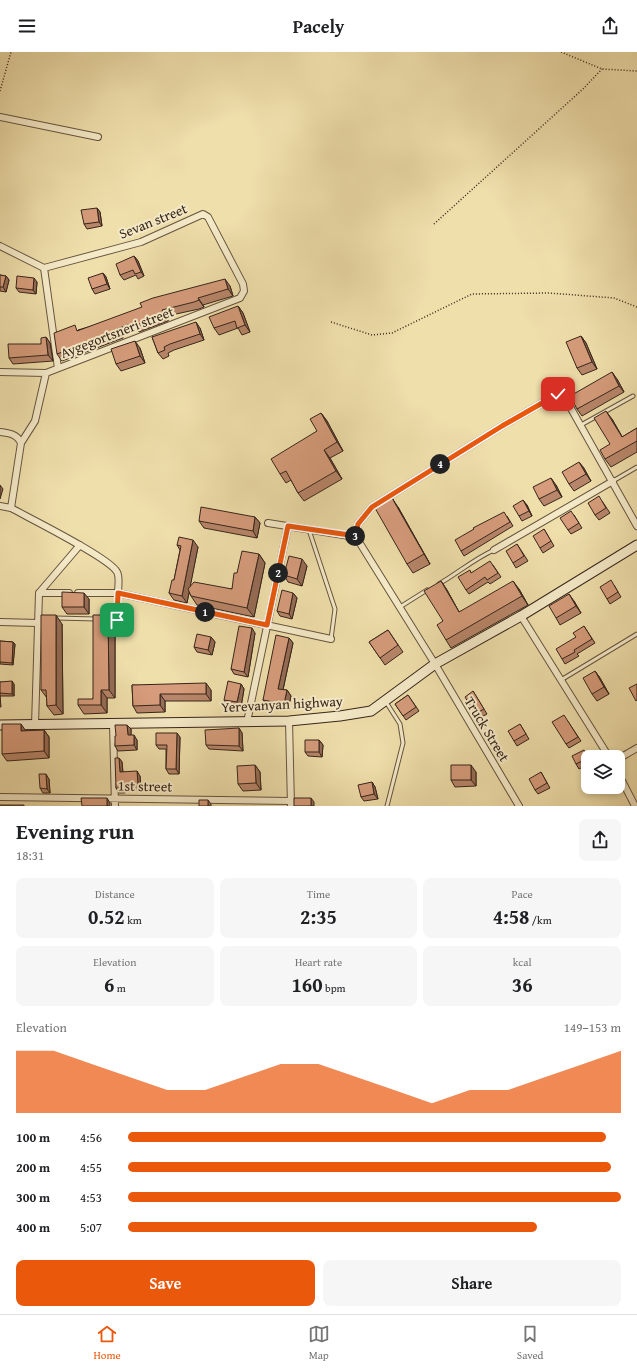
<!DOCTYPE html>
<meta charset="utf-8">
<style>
body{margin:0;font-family:"Gentium Book Plus",serif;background:#f6f6f6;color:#202124;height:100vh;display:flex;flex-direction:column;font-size:15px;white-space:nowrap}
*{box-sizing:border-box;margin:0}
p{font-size:13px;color:#757577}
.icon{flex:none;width:22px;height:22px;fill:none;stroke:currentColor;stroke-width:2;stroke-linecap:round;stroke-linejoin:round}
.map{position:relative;height:754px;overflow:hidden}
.sheet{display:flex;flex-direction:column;background:#fff;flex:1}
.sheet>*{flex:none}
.tools{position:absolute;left:581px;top:698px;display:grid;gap:8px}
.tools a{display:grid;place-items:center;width:44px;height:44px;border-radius:8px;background:#fff;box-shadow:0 2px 6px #0003;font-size:20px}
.pin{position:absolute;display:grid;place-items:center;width:34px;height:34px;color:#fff;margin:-17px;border-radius:8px;box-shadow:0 2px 6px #0006}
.km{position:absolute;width:20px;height:20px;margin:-10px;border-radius:50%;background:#222;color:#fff;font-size:11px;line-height:20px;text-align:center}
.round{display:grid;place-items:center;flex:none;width:42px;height:42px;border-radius:8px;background:#f6f6f6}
.summary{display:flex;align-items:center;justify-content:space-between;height:68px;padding:0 16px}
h1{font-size:22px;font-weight:800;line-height:30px}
.stats{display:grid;grid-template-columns:repeat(3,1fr);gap:6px;height:68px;padding:4px 16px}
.stats div{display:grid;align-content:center;border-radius:8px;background:#f6f6f6;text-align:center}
.stats b{font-size:20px;font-weight:800}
.stats small{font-size:11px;font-weight:400}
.stats p{font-size:11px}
.chart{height:112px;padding:8px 16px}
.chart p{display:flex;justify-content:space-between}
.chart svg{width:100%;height:72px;margin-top:4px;fill:#ea580c;opacity:.7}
.primary-button{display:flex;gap:8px;margin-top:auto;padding:8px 16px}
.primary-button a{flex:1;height:46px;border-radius:8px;background:#ea580c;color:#fff;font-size:16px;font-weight:800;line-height:46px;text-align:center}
.primary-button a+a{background:#f6f6f6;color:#202124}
ul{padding:0 16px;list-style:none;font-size:13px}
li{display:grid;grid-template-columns:64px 48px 1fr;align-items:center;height:30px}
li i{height:10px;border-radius:5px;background:#ea580c}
header{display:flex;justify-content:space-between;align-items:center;height:52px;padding:0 16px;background:#fff;font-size:18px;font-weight:800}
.tabs{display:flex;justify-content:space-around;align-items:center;height:56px;border-top:1px solid #e0e0e0;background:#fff;font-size:11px;color:#757577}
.tabs a{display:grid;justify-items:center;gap:2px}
.tabs .current{color:#ea580c}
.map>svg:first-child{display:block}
</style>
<header><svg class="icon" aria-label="menu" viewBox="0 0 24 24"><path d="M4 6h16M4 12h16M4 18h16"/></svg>Pacely<svg class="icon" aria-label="share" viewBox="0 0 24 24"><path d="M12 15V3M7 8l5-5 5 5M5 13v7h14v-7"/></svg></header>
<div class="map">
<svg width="637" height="754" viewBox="0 0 637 754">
<rect width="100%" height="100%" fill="#efdfab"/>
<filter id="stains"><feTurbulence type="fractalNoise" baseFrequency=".005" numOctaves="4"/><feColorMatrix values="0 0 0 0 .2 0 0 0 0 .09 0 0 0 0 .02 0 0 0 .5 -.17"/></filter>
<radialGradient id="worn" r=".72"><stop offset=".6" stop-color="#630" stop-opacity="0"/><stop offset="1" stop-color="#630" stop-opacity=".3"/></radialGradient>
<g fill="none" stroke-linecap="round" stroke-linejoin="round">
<g stroke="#65543f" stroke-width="5">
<path id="service" d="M581 373 633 344
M613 429 637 415
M309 478 335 557 331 587
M439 532C458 521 474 507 494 498
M400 555 427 538
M56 566 96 567
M108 567 117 568 118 541
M561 628 637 582
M386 650 400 672 403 691 387 754"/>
</g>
<g stroke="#65543f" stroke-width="8">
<path id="minor" d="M0 65 98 85
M0 194 44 216 141 190 203 162 208 165 243 232 244 239 240 246 46 321 0 320
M44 216 58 316
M0 380C9 381 17 382 21 391L11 456
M21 391 35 369 46 321
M0 454 11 456C29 466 110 506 117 520 120 525 118 535 118 541
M268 471 356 485 435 612 519 754
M356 485 358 472 372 455 502 374 558 342 564 344 637 474
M494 498 613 429
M39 541H69
M78 541H118L331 587
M521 564 609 705
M0 570 38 571
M289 669 291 754
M247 670 288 474
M113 672 115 754
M35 673 39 541 80 493
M618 707 637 696
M618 721 635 754
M0 745 291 749"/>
</g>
<g stroke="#37251b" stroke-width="11">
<path id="secondary" d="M0 673 289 669 340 664 371 659 435 612 521 564 637 493"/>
</g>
<path stroke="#37251b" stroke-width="1.5" stroke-dasharray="1 2" stroke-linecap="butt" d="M561 0 602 17 637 19
M0 39 11 0
M434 172 583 37 602 17
M331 270 372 283 392 281 472 242 549 241 614 246 637 255"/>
<use href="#service" stroke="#f5eac8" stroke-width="3"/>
<use href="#minor" stroke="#f5eac8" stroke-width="6"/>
<use href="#secondary" stroke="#f5eac8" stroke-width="9"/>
</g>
<path fill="#b8866a" stroke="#37251b" d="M97 156 100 160 102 174 87 177 84 172Z
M134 204 138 209 144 224 138 227 136 223 124 228 120 223Z
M103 221 106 225 110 237 95 242 92 237Z
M0 223 6 224 9 228 6 240 0 239Z
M37 230 36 242 19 240 16 236Z
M230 234 233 244 203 253 204 255 199 257 167 264 168 269 139 280 137 278 122 284 123 286 62 309 57 302 78 278Z
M238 254 243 261 250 280 242 283 238 276 219 283 214 276Z
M200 276 204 288 174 298 168 301 169 304 163 307 158 301 152 285Z
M581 284 586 291 597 317 582 323 577 316Z
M46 285 50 291 53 309 13 312 9 306 41 292Z
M140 296 145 311 121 319 116 312Z
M617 327 624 340 582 364 577 357Z
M321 361 327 369 343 399 330 406 342 427 304 449 298 441 291 428 286 431 280 422 317 379Z
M612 367 622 385 637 376V400L611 415 605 407 610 392Z
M579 410 591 429 574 439 569 432Z
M556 433 562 445 544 454 539 447Z
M602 449 610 461 599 468 595 463Z
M527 453 532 464 522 469 519 464Z
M398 455 430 512 413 521 407 512Z
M574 463 582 476 571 482 568 478Z
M507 464 513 474 464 504 461 499Z
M255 465 260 471 257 486 204 476 199 469Z
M544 477 554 494 543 501 540 496Z
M517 492 528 509 516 516 513 511Z
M177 493 198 495 190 534 232 537 237 521 259 502 265 511 254 565 197 553 191 544 189 540 187 551 174 548 169 541 174 528 180 498Z
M493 513 501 525 490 532 488 530 469 542 466 538 471 521Z
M307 514 302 534 288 530 284 523Z
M441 529 447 538 459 560 519 537 528 553 451 596 446 588 443 569Z
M614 533 621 545 610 552 607 547Z
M293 541 297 546 292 567 280 564 277 559Z
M89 547V562H67L62 555Z
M574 549 581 561 560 573 556 566Z
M115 571V646H107V661L84 662 78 653 93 647Z
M62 572 63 662 54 663 47 654V646L41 638Z
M584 574 595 591 577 602 579 604 565 612 562 607 576 585Z
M388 578 403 600 385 613 369 590Z
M255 581 248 625 234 622 231 617Z
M211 585 215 590 212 603 197 600 194 595Z
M289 586 293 591 283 638H287L291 644 288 657 267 653 263 648Z
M0 589 13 590 15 592 13 613 0 612Z
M595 619 600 626 609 642 597 649 592 642Z
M0 630 14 632V644H0L1 655H0Z
M241 632 244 637 241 655 227 652 224 648Z
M132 633 211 638V649H165V660L137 661 133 654Z
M473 639 487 662 478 667 475 662Z
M408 643 419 659 406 668 395 652Z
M567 668 581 689 569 696 566 692Z
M520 672 529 687 517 694 514 689Z
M239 676 242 681 243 699 209 697 206 693Z
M131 677V683L137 688V698L118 699 115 694 116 684Z
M25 678H44L49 685V706L7 709 2 702Z
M180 685 179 722H169L166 717V697H159L156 693Z
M319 688 323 693 322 705 308 704 305 700Z
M587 702 588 705V712L579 717 576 712Z
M119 706 122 710 123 720 140 724 141 738 125 739V741H119L116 736Z
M255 713 260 720 261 738 243 739 238 732Z
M476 720V734L455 735 451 728Z
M541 720 550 736 538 742 535 738Z
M49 727 50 741H43L40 736Z
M372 730 375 735 378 747 364 749 361 745Z"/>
<path fill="#966d56" stroke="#37251b" d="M97 156 100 160 102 174 99 170Z
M134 204 138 209 144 224 141 220Z
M103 221 106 225 110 237 107 232Z
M6 224 9 228 6 240 3 235Z
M34 226 37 230 36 242 33 238Z
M225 227 230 234 233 244 228 237Z
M198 246 203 253 204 255 199 248Z
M238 254 243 261 250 280 245 273Z
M162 258 167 264 168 269 164 262Z
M196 270 200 276 204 288 200 282Z
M117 277 122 284 123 286 118 279Z
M581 284 586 291 597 317 592 310Z
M46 285 50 291 53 309 48 303Z
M135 289 140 296 145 311 140 304Z
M612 320 617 327 624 340 619 334Z
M606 359 612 367 627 393 622 385Z
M321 361 327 369 343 399 337 390Z
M324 398 330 406 342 427 336 419Z
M579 410 584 416 591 429 586 422Z
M551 426 556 433 562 445 557 438Z
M0 433 3 437 0 447Z
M392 446 398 455 430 512 424 502Z
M523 448 527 453 532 464 529 459Z
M255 465 260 471 257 486 253 479Z
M193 488 198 495 187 551 182 544Z
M259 502 265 511 254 565 247 556Z
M302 507 307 514 302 534 297 527Z
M441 529 447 538 464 569 459 560Z
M513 529 519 537 528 553 522 544Z
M84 541 89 547V562L84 555Z
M293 541 297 546 292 567 289 562Z
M569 542 574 549 581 561 576 554Z
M56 563 62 572 63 662 56 653Z
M108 563 115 571V646L109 638Z
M252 576 255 581 248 625 244 620Z
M211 585 215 590 212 603 208 598Z
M289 586 293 591 282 642 278 637Z
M13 590 15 592 13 613 12 611Z
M595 619 600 626 609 642 604 635Z
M12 629 14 632V644L12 642Z
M206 631 211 638V649L206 642Z
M241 632 244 637 241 655 237 650Z
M101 638 107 646V661L101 653Z
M287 638 291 644 288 657 284 652Z
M160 642 165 649V660L160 653Z
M21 672 26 679H21Z
M127 673 131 677V688L128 683Z
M239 676 242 681 243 699 239 694Z
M44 678 49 685V706L44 699Z
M177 681 180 685 179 722 176 717Z
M134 683 137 688V698L134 693Z
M319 688 323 693 322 705 319 700Z
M119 706 122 710 123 725 120 720Z
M255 713 260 720 261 738 256 731Z
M471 713 476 720V734L471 728Z
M137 719 140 724 141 738 138 733Z
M46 722 49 727 50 741 47 737Z
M372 730 375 735 378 747 374 742Z
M122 734 125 739V741L122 736Z
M107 746 110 751V754H107Z
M311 746 314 750V754H311Z
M208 748 211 752V754H208Z"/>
<path fill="#d69c7b" stroke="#37251b" d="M97 156 99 170 84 172 81 158Z
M134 204 141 220 135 222 133 218 120 223 116 212Z
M103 221 107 232 92 237 88 226Z
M0 223 6 224 3 235H0Z
M17 224 34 226 33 238 16 236Z
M225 227 228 237 198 246 199 248 194 250 162 258 164 262 134 274 133 271 117 277 118 279 57 302 54 281 75 273 77 279 142 255 140 251 153 246Z
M238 254 245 273 237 276 235 269 214 276 209 265Z
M196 270 200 282 170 292 164 295 165 298 158 301 152 285Z
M581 284 592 310 577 316 566 290Z
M46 285 48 303 9 306 8 292H41V286Z
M135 289 140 304 116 312 111 297Z
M612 320 619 334 577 357 570 344Z
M606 359 622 385 637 376V389L605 407 600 398 610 392 594 366Z
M321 361 337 390 324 398 336 419 298 441 286 419 280 422 271 407 317 379 310 367Z
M579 410 586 422 569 432 562 420Z
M551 426 557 438 539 447 533 435Z
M599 444 606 456 595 463 588 451Z
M392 446 424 502 407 512 375 456Z
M523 448 529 459 519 464 513 454Z
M201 455 255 465 253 479 199 469Z
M571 459 579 471 568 478 560 466Z
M504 460 510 470 461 499 455 488 474 477 473 476Z
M544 477 551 489 540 496 533 484Z
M179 485 193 488 182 544 169 541 172 528H174L181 494 177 493Z
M517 492 524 504 513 511 506 499Z
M242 499 259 502 247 556 191 544 188 537 194 530 232 537 234 521H237Z
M289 504 302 507 297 527 284 523Z
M490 509 498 521 487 528 485 525 466 538 458 525 470 518 471 521Z
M611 528 618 540 607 547 600 535Z
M441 529 459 560 513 529 522 544 446 588 437 573 443 569 424 539Z
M282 538 293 541 289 562 277 559Z
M62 540 84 541V555H62Z
M569 542 576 554 556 566 549 554Z
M41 563H56V653L47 654 46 638H41Z
M93 563H108L109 638H101V653H78V647H93Z
M239 574 252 576 244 620 231 617Z
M584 574 592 587 574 598 575 600 562 607 556 597 576 585 573 581Z
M388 578 398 593 380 606 369 590Z
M197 582 211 585 208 598 194 595Z
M276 583 289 586 278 637 287 638 284 652 263 648Z
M0 589 13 590 12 611 0 610Z
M595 619 604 635 592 642 583 626Z
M12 629V642L0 641V630Z
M228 629 241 632 237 650 224 648Z
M206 631V642H160V653L133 654 132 633Z
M637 632V648L636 649 629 636Z
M473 639 484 657 475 662 465 645Z
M408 643 416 655 403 664 395 652Z
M564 663 578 685 566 692 552 670Z
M2 672H21V679L44 678V699L2 702Z
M520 672 526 682 514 689 508 679Z
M115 673H127L128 683H134V693L115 694V684H116Z
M239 676V694L206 693 205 678Z
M156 681H177L176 717H166L167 693H156Z
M305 688H319V700H305Z
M584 698 588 706 576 712 572 704Z
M115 706H119L120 720 137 719 138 733 122 734V736H116Z
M255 713 256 731 238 732 237 714Z
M451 713H471V728H451Z
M541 720 547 731 535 738 529 727Z
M39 722H46L47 737 40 736Z
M372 730 374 742 361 745 358 733Z
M81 746H107V754H82Z
M294 746H311V754H294Z
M199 748H208V754H199Z
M0 753H24V754H0Z"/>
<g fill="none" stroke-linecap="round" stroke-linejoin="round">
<g stroke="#fff" stroke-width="8">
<path id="route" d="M117 568 118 541 267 573 288 474 356 484 358 472 372 455 502 374 558 342"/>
</g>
<use href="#route" stroke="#ea580c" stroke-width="5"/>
</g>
<g text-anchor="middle" stroke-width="4" stroke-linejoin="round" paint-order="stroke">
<g font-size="14" fill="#37251b" stroke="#f5eac8">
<text transform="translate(153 169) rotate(-22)" y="5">Sevan street</text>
<text transform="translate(117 280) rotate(-21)" y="5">Aygegortsneri street</text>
<text transform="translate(282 652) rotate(-3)" y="5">Yerevanyan highway</text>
<text transform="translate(487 677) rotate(59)" y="5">Truck Street</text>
<text transform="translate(145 734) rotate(1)" y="5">1st street</text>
</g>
</g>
<rect width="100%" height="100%" filter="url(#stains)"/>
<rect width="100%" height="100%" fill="url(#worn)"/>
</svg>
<div class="tools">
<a><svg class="icon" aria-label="layers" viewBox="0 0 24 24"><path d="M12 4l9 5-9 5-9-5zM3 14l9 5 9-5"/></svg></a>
</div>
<div class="pin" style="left:117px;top:568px;background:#1e9e55"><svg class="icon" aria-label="arrive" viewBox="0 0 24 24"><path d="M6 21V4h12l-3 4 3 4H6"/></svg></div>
<div class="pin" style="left:558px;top:342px;background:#d93025"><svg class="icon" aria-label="check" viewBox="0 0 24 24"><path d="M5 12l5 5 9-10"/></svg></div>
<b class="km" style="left:205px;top:560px">1</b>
<b class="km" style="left:278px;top:521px">2</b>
<b class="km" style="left:355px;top:484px">3</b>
<b class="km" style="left:440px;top:412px">4</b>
</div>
<section class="sheet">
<div class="summary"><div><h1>Evening run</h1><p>18:31</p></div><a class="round"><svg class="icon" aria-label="share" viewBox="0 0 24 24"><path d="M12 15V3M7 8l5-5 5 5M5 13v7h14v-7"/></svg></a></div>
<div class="stats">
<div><p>Distance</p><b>0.52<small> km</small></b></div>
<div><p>Time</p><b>2:35</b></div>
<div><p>Pace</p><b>4:58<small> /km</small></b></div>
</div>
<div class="stats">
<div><p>Elevation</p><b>6<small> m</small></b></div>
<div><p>Heart rate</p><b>160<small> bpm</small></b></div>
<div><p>kcal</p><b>36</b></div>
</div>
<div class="chart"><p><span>Elevation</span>149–153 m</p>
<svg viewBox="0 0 160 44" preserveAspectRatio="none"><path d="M0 44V6L10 6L20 14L30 22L40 30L50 30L60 22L70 14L80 14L90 22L100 30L110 38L120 30L130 30L140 22L150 14L160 6V44z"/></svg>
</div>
<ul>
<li><b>100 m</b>4:56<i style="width:97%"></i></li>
<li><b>200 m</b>4:55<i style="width:98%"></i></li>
<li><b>300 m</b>4:53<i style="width:100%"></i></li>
<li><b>400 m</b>5:07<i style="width:83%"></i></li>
</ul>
<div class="primary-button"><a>Save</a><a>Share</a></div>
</section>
<nav class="tabs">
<a class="current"><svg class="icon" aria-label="home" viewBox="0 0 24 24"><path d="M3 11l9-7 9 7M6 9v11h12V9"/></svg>Home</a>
<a><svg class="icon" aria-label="map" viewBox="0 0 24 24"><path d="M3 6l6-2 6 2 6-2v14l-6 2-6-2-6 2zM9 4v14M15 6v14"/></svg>Map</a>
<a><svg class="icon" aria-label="saved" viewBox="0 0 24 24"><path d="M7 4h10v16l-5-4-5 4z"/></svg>Saved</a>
</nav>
